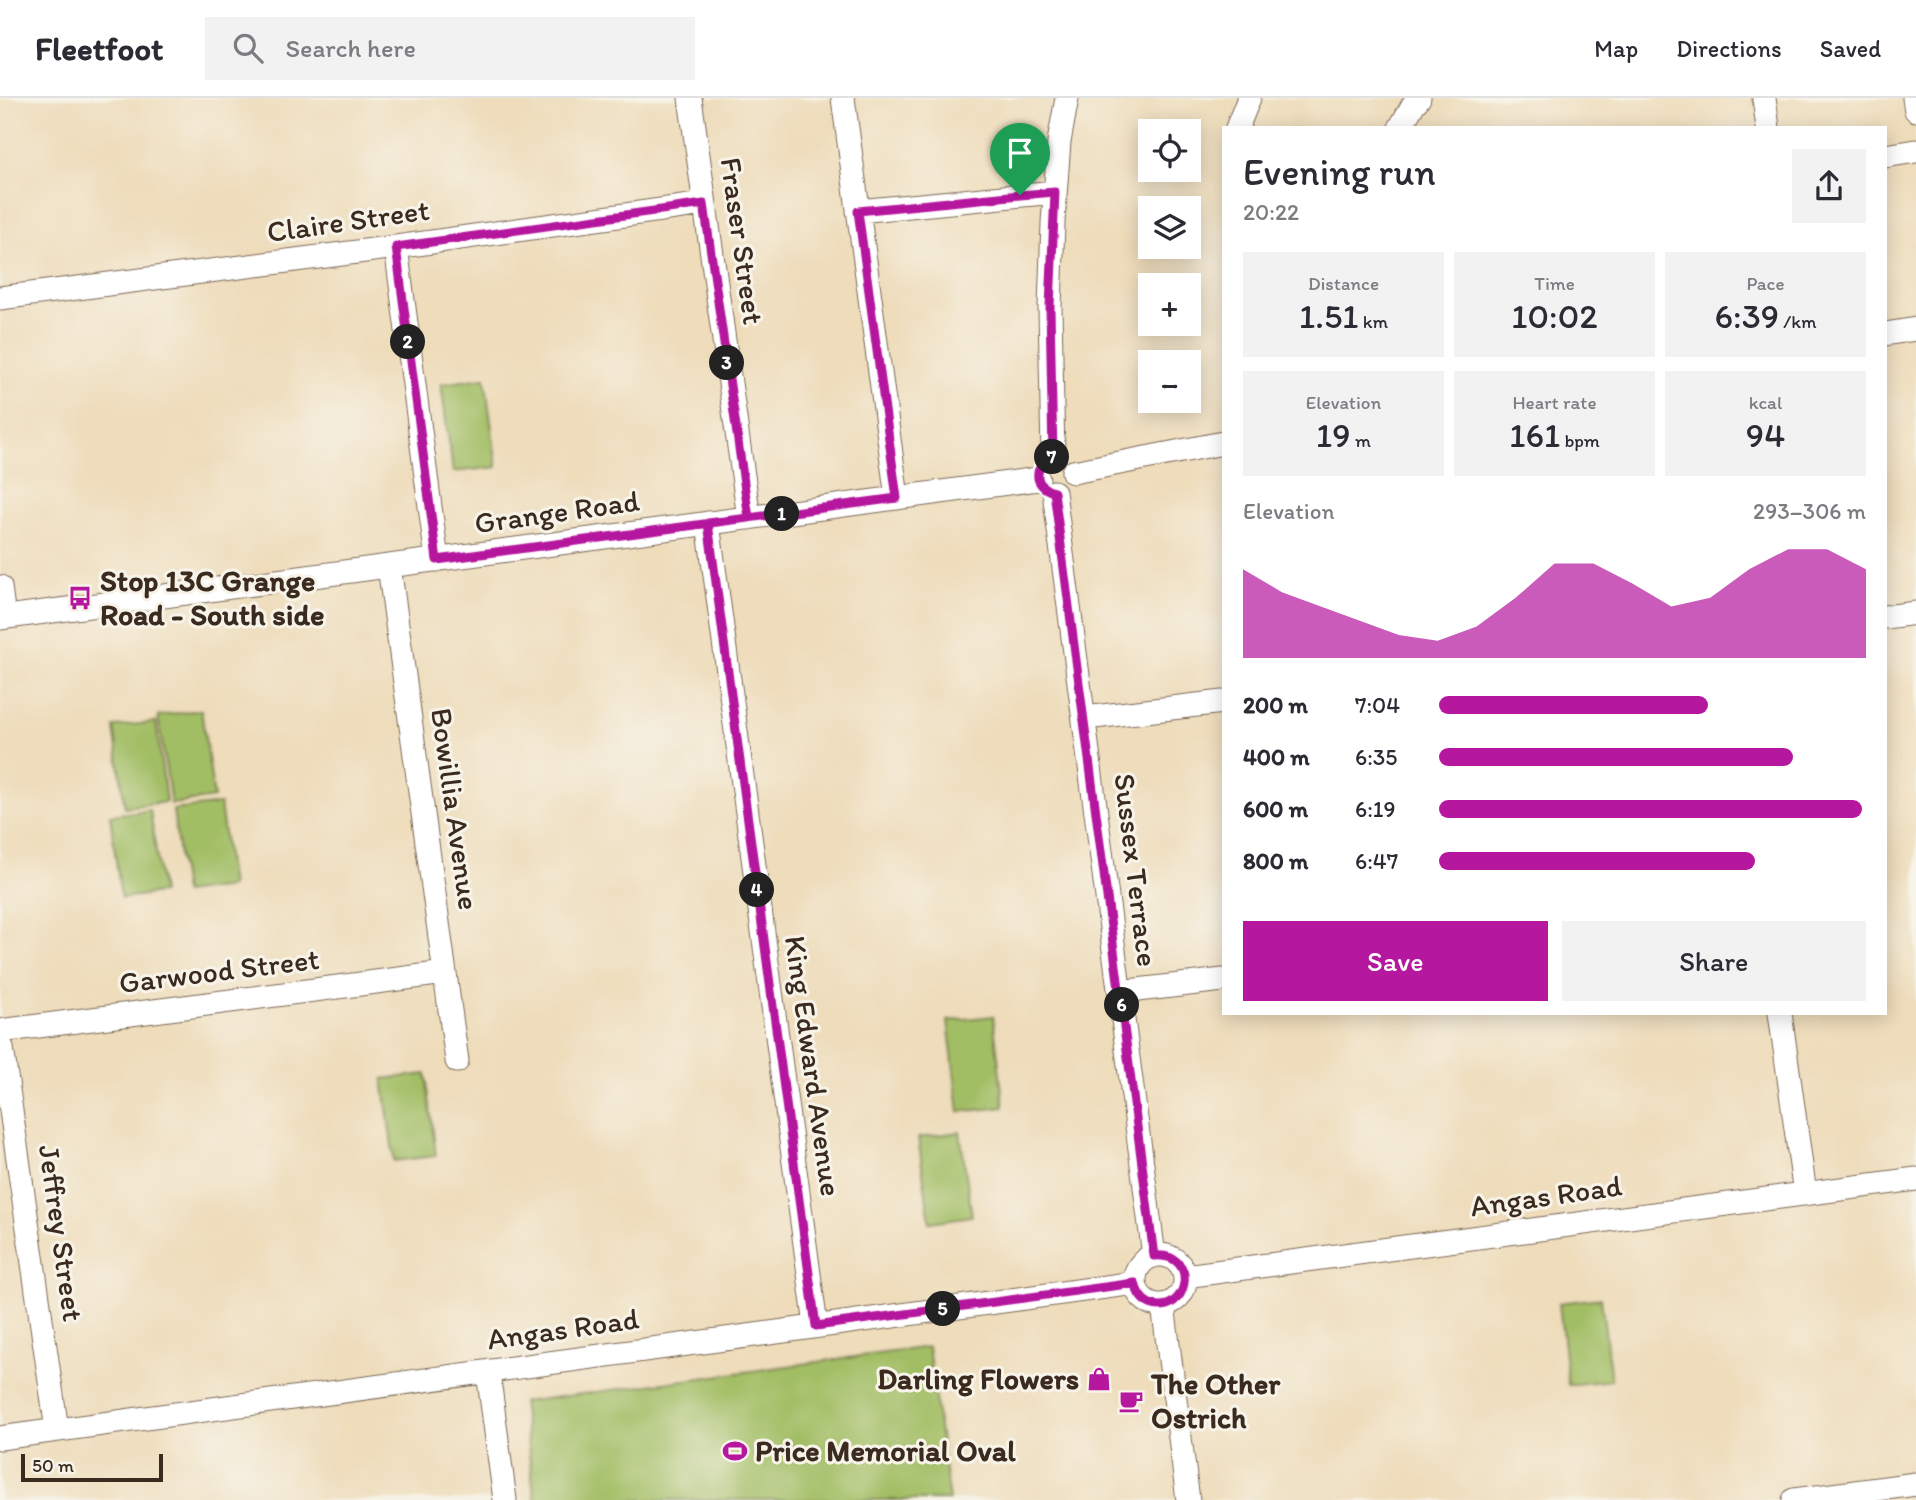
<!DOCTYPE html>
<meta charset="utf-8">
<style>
body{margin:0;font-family:Itim,sans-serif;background:#f2f2f3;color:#2b2b33;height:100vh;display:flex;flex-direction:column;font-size:26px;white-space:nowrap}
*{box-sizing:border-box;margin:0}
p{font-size:23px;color:#7c7c81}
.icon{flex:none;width:38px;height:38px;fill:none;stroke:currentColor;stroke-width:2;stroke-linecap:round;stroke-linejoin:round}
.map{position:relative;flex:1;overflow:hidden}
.side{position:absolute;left:1222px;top:28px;width:665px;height:889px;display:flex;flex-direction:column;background:#fff;border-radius:0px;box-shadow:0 4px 18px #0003}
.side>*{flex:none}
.tools{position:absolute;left:1138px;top:21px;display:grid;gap:14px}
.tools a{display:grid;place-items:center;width:63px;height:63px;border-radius:0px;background:#fff;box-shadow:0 4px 18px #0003;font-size:35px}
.scale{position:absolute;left:21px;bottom:18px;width:142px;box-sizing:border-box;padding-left:7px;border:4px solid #3b2a1e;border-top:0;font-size:19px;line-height:24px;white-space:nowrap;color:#3b2a1e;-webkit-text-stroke:5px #f7f3e8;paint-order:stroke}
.pin{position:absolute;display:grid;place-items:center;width:60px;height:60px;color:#fff;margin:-72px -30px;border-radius:50% 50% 50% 0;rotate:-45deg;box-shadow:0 0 7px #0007}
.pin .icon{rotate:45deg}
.km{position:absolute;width:35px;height:35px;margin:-18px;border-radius:50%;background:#222;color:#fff;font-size:19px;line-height:35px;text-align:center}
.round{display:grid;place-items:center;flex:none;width:74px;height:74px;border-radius:0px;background:#f2f2f3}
.summary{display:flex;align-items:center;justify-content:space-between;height:119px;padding:0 21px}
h1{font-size:38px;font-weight:600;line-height:52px}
.figures{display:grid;grid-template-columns:repeat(3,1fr);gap:10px;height:119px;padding:7px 21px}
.figures div{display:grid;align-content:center;border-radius:0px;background:#f2f2f3;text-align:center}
.figures b{font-size:35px;font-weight:600}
.figures small{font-size:19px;font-weight:400}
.figures p{font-size:19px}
.chart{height:196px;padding:14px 21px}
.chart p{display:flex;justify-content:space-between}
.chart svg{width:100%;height:126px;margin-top:7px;fill:#b5179e;opacity:.7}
.action{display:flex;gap:14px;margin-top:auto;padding:14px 21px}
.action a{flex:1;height:80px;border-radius:0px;background:#b5179e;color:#fff;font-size:28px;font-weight:600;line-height:80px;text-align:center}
.action a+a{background:#f2f2f3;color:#2b2b33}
ul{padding:0 21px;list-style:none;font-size:23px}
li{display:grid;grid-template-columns:112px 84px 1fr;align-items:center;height:52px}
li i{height:18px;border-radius:9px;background:#b5179e}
header{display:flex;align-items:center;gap:42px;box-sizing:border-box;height:98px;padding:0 35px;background:#fff;border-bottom:2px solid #e1e1e2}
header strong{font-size:33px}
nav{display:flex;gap:38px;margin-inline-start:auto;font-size:24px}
.search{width:490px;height:63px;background:#f2f2f3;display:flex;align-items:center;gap:18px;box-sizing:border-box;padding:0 24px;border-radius:0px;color:#7c7c81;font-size:26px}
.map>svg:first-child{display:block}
</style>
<header>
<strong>Fleetfoot</strong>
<div class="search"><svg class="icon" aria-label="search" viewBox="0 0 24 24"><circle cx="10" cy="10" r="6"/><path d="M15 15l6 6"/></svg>Search here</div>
<nav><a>Map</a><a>Directions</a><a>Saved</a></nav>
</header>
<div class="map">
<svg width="1916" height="1402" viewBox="0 0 1916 1402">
<rect width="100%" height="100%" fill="#f7f3e8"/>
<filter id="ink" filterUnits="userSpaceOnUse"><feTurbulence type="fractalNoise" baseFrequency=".0143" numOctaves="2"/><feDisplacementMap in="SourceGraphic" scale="14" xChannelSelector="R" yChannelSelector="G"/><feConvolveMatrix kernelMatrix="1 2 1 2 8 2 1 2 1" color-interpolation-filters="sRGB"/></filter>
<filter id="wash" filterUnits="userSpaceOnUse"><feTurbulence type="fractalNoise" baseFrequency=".00686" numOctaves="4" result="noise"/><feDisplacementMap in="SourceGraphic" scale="28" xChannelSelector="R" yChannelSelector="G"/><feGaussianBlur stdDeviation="1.57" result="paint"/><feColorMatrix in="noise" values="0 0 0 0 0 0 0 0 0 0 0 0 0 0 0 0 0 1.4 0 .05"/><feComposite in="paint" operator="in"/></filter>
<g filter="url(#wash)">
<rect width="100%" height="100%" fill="#eedcba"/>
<path fill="#a2be65" stroke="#6e7442" stroke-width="2" d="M485 280 497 369 453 374 441 286Z
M201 612 214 700 171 706 158 618Z
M156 624 166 704 125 709 114 629Z
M220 706 231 789 184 795 173 712Z
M150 712 162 795 121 800 110 717Z
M993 918 1004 1009 959 1014 948 923Z
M426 976 436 1058 394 1063 383 981Z
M960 1034 972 1118 930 1124 918 1040Z
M1601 1200 1611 1282 1568 1287 1559 1205Z
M928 1249 949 1402H535L522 1304Z"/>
</g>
<g filter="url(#ink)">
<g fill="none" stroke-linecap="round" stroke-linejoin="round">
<g stroke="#7a6855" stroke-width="25">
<path id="minor" d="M690 0 749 420
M843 0 897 400
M1764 0 1768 30
M1914 0 1916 12
M1237 30 1249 0
M1400 30 1413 7 1419 0
M1885 58 1916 53
M858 113 1055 94
M396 149 437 462
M0 200 396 149 704 106
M1885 236 1916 231
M1053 359 1050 209 1053 125 1059 44 1067 0
M1073 374 1223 345
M1054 394 1154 1158
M708 425 816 1228
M389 468 457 963
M0 489 4 519
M1885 519 1916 515
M0 520 1038 381
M1085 620 1223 604
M1120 894 1223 882
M1780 915 1805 1096
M0 933 445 875
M0 947 2 950 57 1332
M1135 1182a25 25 0 1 1 50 0a25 25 0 1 1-50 0Z
M1185 1178 1916 1081
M1163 1207 1188 1402
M488 1274 505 1402
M0 1340 1135 1185
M1794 1402 1916 1386"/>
</g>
<use href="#minor" stroke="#fff" stroke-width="23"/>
</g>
</g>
<g fill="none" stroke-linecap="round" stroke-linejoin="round" filter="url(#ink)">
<g stroke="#fff" stroke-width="14">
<path id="route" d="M1020 97 858 113 897 400C743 421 590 441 437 462L396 149 704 106 749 420 708 425 816 1228 1135 1185C1137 1194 1141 1202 1150 1206 1187 1220 1202 1154 1154 1158L1054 394C1032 388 1033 367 1053 359L1050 209 1055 94 1020 97"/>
</g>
<use href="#route" stroke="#b5179e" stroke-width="9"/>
</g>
<defs>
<g id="bus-bare" transform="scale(1.89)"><path d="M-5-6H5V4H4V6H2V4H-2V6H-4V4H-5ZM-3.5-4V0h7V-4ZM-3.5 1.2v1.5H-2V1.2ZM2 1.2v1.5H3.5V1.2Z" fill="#b5179e" stroke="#f7f3e8" stroke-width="2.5" paint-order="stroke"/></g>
<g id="shop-bare" transform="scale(1.89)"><path d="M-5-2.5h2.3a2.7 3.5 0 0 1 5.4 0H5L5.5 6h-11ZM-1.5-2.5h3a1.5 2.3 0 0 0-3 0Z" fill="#b5179e" stroke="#f7f3e8" stroke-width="2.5" paint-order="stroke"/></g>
<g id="cafe-bare" transform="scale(1.89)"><path d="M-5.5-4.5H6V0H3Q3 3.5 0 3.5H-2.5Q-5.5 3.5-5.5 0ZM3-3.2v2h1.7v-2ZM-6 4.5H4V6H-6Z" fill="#b5179e" stroke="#f7f3e8" stroke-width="2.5" paint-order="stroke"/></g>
<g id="stadium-bare" transform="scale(1.89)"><path d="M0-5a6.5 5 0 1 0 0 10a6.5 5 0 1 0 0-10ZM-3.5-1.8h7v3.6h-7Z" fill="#b5179e" stroke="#f7f3e8" stroke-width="2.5" paint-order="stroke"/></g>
</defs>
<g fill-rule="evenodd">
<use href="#bus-bare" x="80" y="500"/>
<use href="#shop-bare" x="1099" y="1281"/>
<use href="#cafe-bare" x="1131" y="1303"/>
<use href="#stadium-bare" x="735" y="1353"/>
</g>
<g text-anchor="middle" stroke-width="6" stroke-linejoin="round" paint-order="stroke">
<g font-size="30" fill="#3b2a1e" stroke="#f7f3e8">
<text transform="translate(348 123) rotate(-8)" y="10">Claire Street</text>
<text transform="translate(742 143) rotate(82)" y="10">Fraser Street</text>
<text transform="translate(557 414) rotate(-8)" y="10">Grange Road</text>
<text transform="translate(455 711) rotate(82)" y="10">Bowillia Avenue</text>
<text transform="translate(1136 772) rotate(83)" y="10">Sussex Terrace</text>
<text transform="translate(219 873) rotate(-7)" y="10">Garwood Street</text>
<text transform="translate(813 968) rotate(82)" y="10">King Edward Avenue</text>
<text transform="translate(1546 1098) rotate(-8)" y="10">Angas Road</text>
<text transform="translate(61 1135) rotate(82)" y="10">Jeffrey Street</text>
<text transform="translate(563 1231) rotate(-8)" y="10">Angas Road</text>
</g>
<g font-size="30" font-weight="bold" fill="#3b2a1e" stroke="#f7f3e8" text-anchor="start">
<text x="100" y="493">Stop 13C Grange<tspan x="100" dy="34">Road - South side</tspan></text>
<text x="1079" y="1291" text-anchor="end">Darling Flowers</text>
<text x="1151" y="1296">The Other<tspan x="1151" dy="34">Ostrich</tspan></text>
<text x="755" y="1363">Price Memorial Oval</text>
</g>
</g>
</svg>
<div class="tools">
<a><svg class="icon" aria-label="locate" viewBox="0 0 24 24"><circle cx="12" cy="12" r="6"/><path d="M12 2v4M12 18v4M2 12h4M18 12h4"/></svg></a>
<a><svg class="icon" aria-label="layers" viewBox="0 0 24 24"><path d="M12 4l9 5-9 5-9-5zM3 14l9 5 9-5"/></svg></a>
<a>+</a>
<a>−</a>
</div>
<div class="scale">50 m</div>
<div class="pin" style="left:1020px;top:97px;background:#1e9e55"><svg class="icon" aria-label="arrive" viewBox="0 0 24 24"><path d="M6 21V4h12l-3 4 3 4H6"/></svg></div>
<b class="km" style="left:782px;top:416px">1</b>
<b class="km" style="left:408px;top:244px">2</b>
<b class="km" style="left:727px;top:265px">3</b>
<b class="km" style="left:757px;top:792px">4</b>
<b class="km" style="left:943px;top:1211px">5</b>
<b class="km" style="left:1122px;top:907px">6</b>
<b class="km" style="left:1052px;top:359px">7</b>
<section class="side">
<div class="summary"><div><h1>Evening run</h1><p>20:22</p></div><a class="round"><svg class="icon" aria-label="share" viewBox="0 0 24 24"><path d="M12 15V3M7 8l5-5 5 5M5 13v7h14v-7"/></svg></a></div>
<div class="figures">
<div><p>Distance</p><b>1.51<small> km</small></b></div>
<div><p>Time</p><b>10:02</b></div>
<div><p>Pace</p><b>6:39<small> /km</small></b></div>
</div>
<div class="figures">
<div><p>Elevation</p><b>19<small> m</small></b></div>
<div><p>Heart rate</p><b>161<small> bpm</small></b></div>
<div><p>kcal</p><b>94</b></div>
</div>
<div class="chart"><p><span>Elevation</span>293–306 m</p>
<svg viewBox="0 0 160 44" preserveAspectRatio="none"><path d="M0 44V13L10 21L20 26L30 31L40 36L50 38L60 33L70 23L80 11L90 11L100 18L110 26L120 23L130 13L140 6L150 6L160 13V44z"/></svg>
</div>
<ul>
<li><b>200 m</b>7:04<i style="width:63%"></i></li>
<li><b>400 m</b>6:35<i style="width:83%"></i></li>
<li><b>600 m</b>6:19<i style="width:99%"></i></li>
<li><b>800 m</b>6:47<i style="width:74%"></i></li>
</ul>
<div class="action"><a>Save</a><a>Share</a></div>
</section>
</div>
